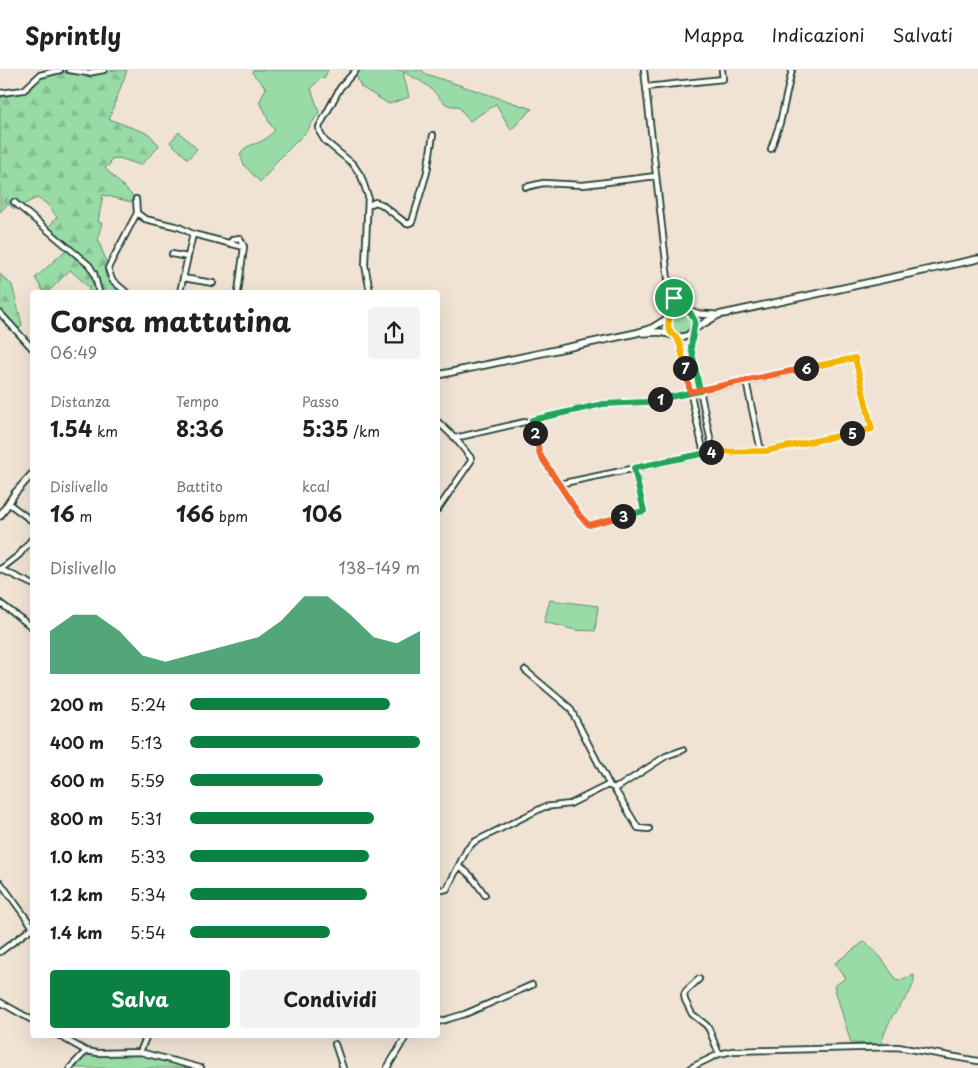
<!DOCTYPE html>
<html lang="it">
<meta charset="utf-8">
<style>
body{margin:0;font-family:"Playpen Sans",sans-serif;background:#f2f2f2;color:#202124;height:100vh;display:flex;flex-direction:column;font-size:19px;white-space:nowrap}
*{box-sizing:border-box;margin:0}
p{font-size:16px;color:#757577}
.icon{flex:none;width:28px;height:28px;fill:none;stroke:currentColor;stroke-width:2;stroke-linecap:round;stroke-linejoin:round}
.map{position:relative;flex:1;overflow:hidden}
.details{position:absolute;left:30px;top:220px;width:410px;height:748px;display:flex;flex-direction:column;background:#fff;border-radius:5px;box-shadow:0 5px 20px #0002}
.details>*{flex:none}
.pin{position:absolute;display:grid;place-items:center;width:42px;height:42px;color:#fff;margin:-21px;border:2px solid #fff;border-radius:50%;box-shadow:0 1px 5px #0007}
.km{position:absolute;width:25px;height:25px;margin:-12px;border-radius:50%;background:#222;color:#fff;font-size:14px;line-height:25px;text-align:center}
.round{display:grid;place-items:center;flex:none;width:52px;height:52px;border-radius:5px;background:#f2f2f2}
.summary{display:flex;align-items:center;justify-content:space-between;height:85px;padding:0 20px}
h1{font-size:28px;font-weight:700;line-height:38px}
.metrics{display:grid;grid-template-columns:repeat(3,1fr);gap:8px;height:85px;padding:5px 20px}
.metrics div{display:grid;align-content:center}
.metrics b{font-size:21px;font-weight:700}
.metrics small{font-size:14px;font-weight:400}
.metrics p{font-size:14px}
.chart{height:140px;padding:10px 20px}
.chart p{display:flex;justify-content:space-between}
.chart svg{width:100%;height:90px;margin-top:5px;fill:#0b8043;opacity:.7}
.button{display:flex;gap:10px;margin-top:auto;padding:10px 20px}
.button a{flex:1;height:58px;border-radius:5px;background:#0b8043;color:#fff;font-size:20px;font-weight:700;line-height:58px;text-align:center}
.button a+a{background:#f2f2f2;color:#202124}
ul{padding:0 20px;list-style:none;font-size:16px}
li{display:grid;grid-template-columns:80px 60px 1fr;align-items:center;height:38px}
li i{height:12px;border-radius:6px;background:#0b8043}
header{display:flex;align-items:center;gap:30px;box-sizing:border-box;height:70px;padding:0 25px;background:#fff;border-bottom:1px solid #e0e0e0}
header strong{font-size:24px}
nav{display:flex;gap:28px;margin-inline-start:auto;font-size:18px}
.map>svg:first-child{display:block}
</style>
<header>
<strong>Sprintly</strong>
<nav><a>Mappa</a><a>Indicazioni</a><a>Salvati</a></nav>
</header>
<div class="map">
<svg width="978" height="998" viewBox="0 0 978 998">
<defs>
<pattern id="forest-firs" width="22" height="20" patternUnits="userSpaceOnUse" patternTransform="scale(1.25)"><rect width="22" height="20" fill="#99dba6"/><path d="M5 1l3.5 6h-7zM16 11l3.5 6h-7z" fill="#83bd90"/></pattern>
</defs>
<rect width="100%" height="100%" fill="#f0e3d4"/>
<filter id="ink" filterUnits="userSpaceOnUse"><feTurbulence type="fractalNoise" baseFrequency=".02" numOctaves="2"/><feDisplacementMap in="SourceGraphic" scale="10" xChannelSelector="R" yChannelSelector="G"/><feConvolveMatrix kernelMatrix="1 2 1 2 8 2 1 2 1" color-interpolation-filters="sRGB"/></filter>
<g filter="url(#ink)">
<path fill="#99dba6" stroke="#5c8c6d" d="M253 0H328L324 9 321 8 311 18 319 42 307 61 275 93 270 101 260 112 244 95 240 84C245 75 254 75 262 71 267 69 271 63 275 60 265 51 268 41 259 33L266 18 252 3Z
M357 0H422L426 4 532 39 511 60 496 34 470 51 458 36C444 38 441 28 432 20 425 12 412 7 403 2L409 27 389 34 361 17 355 3Z
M179 62 197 79 188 89 170 72Z
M671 253a10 10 0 1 1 20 0a10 10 0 1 1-20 0Z
M550 530 598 536 595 561 576 560 544 552Z
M865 871 883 890 897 911 914 905C916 921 899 935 892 947 887 956 884 965 881 974L851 973 834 916 846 908 835 893Z
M136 984 192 998H72L84 985Z"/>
<path fill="url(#forest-firs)" stroke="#5c8c6d" d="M115 0H127L109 49 149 64 159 75C156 81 146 90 140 95L119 88 111 89 110 94 105 98 134 127 131 132 103 125 98 152 102 153 98 167 100 175 107 193C100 206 112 215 121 222H90L88 219 90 218 70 200 48 222H44L35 208C48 197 58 187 70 176L46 160 57 147 46 133 37 128 14 139 8 134 0 142V28L23 21 47 5 63 2 91 5Z
M0 204 12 215 22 254 20 258 13 260 0 247Z"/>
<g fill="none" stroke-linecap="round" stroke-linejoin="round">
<g stroke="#1f3d34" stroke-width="8">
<path id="street" d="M69 0 88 3 104 0
M356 0 340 18 319 57 320 63 325 71 353 94 361 106 368 126 365 195 370 222
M644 0 669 218 670 245
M646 17 723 9 722 0
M0 23 24 20 40 5 60 0
M771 79 780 53 792 0
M526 117 543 113 583 115 656 106
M14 132 89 195 94 203 99 222
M368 136 375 132 381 134 407 154 412 152 427 102 433 65
M137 143 145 149 179 157 193 164 244 177
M230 173 233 169 240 168 244 177 238 222
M172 184 187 187
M183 208 213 213
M126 222 112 210 108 198 137 143 136 129
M180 222 193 164
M671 222 674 228 687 241
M0 243 32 278
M693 261 691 277 713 382
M676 266 680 275 704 384
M746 311 761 381
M532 350 540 385 580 446 589 455 644 441 634 398
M438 352 455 368 471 388V391L438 439
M455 368 603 334 646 332 855 288 872 359 765 381 713 382 559 414
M8 433 32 451
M0 499 32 514
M1 499 19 485 32 469
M0 533 32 557
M525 600 570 638 610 716
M614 718 638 758 649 759
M458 797C470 801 478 816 485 825
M0 812 32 856
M438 819 442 820 447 819 467 779 474 772 544 737 570 734 608 715 614 718 620 716 666 686 683 680
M0 882 32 858
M699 909 686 921 684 925 685 930 692 944 706 955 709 959 719 984
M0 932 32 950
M438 952 465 944 532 915
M58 965 86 981 98 983 140 982 201 998
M335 974 343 998
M140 982 147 965
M70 998 86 981
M387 998 407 965
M690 998 719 984 733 981 898 977 978 991"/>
</g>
<g stroke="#1f3d34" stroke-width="9">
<path id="secondary" d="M667 253a14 14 0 1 1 28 0a14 14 0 1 1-28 0Z
M689 241 699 244 716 245
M694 259 718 245 978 189
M643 263 660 262 674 265
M438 305 636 263 652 258 668 248
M0 446 15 423 32 404"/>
</g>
<use href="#street" stroke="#fdfcf7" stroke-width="4.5"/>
<use href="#secondary" stroke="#fdfcf7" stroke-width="5.5"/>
</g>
</g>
<g fill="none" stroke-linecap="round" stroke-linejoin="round" filter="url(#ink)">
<g stroke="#fff" stroke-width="10">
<path id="split-1" d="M660 329 700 321 691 277 695 251 691 244 674 228"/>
</g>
<g stroke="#fff" stroke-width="10">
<path id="split-2" d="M535 363 532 350 603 334 646 332 660 329"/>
</g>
<g stroke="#fff" stroke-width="10">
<path id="split-3" d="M535 363 540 385 580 446 589 455 623 446"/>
</g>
<g stroke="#fff" stroke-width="10">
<path id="split-4" d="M623 446 644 441 634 398 711 382"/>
</g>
<g stroke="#fff" stroke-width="10">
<path id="split-5" d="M711 382 766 381 852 363"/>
</g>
<g stroke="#fff" stroke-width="10">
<path id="split-6" d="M806 298 855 288 872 359 852 363"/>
</g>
<g stroke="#fff" stroke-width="10">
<path id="split-7" d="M685 298 690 322 806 298"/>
</g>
<g stroke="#fff" stroke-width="10">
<path id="split-8" d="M674 228 669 218 671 240 668 256 671 263 676 266 680 275 685 298"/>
</g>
<use href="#split-1" stroke="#22a559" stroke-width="6"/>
<use href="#split-2" stroke="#22a559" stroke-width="6"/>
<use href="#split-3" stroke="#f0652b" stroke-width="6"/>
<use href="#split-4" stroke="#22a559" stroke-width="6"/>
<use href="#split-5" stroke="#f5b400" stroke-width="6"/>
<use href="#split-6" stroke="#f5b400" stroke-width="6"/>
<use href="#split-7" stroke="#f0652b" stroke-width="6"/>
<use href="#split-8" stroke="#f5b400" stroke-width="6"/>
</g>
</svg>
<div class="pin" style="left:674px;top:228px;background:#1e9e55"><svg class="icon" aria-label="arrive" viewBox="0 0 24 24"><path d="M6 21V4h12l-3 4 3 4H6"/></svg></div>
<b class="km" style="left:660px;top:329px">1</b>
<b class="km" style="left:535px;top:363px">2</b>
<b class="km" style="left:623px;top:446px">3</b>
<b class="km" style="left:711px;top:382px">4</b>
<b class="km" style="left:852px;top:363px">5</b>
<b class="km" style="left:806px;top:298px">6</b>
<b class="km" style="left:685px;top:298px">7</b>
<section class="details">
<div class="summary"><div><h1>Corsa mattutina</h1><p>06:49</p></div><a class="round"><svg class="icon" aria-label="share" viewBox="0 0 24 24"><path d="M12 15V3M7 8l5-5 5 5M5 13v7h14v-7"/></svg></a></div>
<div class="metrics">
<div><p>Distanza</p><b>1.54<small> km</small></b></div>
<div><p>Tempo</p><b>8:36</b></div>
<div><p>Passo</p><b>5:35<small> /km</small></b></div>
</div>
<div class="metrics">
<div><p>Dislivello</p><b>16<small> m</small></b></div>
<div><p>Battito</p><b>166<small> bpm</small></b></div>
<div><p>kcal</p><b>106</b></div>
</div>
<div class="chart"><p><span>Dislivello</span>138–149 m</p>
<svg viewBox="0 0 160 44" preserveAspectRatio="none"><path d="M0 44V23L10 15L20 15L30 23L40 35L50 38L60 35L70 32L80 29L90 26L100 18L110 6L120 6L130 15L140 26L150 29L160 23V44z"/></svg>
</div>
<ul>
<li><b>200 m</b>5:24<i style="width:87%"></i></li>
<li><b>400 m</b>5:13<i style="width:100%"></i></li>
<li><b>600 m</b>5:59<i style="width:58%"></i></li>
<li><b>800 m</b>5:31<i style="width:80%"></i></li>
<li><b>1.0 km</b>5:33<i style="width:78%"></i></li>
<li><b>1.2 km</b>5:34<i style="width:77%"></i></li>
<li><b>1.4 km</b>5:54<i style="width:61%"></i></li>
</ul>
<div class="button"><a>Salva</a><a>Condividi</a></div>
</section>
</div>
